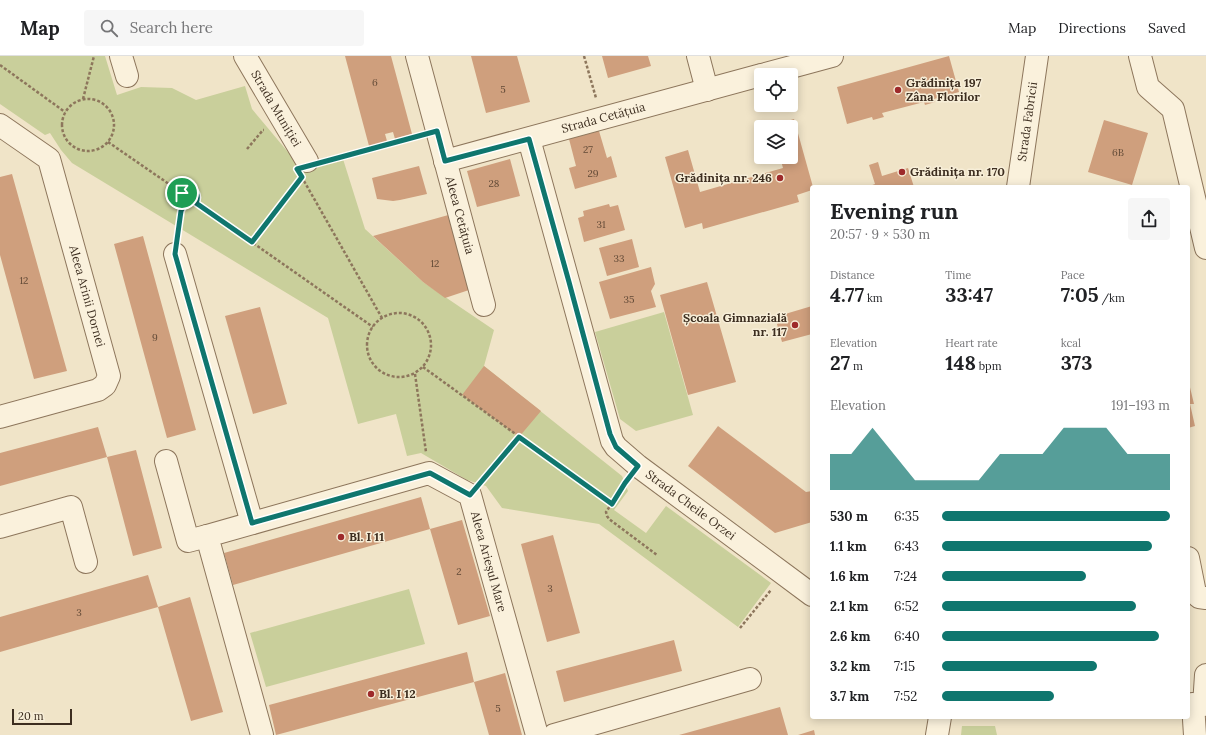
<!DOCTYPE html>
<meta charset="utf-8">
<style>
body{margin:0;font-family:Lora,serif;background:#f6f6f6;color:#202124;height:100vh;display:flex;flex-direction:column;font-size:15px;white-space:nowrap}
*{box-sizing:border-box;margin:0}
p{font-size:13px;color:#757577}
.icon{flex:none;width:22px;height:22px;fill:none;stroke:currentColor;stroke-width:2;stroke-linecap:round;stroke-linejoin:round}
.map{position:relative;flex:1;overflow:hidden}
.side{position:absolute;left:810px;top:129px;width:380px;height:534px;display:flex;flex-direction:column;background:#fff;border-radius:4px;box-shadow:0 2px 10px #0003}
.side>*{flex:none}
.tools{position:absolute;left:754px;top:12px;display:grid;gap:8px}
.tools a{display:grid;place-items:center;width:44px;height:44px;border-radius:4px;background:#fff;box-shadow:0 2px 10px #0003;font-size:20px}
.scale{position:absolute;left:12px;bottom:10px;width:60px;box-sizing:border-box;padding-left:4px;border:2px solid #3d2e20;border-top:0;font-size:11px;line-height:14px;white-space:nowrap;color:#3d2e20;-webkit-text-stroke:3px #f7eed8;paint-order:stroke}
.pin{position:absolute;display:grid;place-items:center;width:34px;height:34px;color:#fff;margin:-17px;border:2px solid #fff;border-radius:50%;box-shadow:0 1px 4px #0007}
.round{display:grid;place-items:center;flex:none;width:42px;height:42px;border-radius:4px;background:#f6f6f6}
.headline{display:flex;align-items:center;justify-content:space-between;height:68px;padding:0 20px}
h1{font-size:22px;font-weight:700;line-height:30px}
.metrics{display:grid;grid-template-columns:repeat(3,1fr);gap:6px;height:68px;padding:4px 20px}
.metrics div{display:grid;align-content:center}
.metrics b{font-size:20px;font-weight:700}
.metrics small{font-size:11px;font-weight:400}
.metrics p{font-size:11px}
.chart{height:112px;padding:8px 20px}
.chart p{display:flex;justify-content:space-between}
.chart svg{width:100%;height:72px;margin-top:4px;fill:#0f766e;opacity:.7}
ul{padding:0 20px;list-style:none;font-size:13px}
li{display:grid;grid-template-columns:64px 48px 1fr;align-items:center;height:30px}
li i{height:10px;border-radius:5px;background:#0f766e}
header{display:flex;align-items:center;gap:24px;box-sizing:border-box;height:56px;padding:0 20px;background:#fff;border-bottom:1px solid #e0e0e0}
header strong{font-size:19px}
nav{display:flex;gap:22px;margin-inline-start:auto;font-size:14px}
.search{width:280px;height:36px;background:#f6f6f6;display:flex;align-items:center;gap:10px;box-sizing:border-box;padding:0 14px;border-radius:4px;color:#757577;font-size:15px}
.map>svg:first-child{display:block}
</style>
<header>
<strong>Map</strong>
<div class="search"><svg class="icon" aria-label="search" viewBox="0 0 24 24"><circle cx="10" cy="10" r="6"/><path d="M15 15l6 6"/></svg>Search here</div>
<nav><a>Map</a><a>Directions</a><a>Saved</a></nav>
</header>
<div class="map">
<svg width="1206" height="679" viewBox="0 0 1206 679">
<rect width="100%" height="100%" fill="#f0e4c8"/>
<path fill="#c9cf9b" d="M0 0H105L117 39 141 31 172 32 196 44 245 30 252 53 303 114 343 103 365 173 423 226 494 274 484 310 622 420 628 435 614 454 646 477 666 450 771 527 738 571 599 468 502 452 486 430 467 424 421 397 407 400 396 358 358 368 328 262 72 107 61 94 50 77 45 79 0 48Z
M664 256 693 359 636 375 620 363 595 276Z
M409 533 425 588 266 631 250 577Z
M962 670H995L997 679H961Z"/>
<path fill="#cf9f7d" d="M345 0H391L412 78 395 83 393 76 385 78 387 85 369 90Z
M471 0H517L530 46 486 57Z
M602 0H648L651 10 608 22Z
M949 0 959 36 934 43 935 46 925 49 924 46 882 57 884 61 873 64 872 61 847 68 837 31Z
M794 63 813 131H812V134L797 139 799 146 703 173 702 167 685 172 665 101 688 94 700 136 783 112 780 101H791V71H769Z
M1104 64 1148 77 1132 129 1088 116Z
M599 75 607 102 611 100 617 121 575 133 569 112 576 110 569 83Z
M510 103 520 140 477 151 467 115Z
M878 106 882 120 908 112 914 131H867L875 128 869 109Z
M419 110 427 138 400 144 393 145 377 143 372 122Z
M12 118 67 315 34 323 0 199V121Z
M609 148 610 151 618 149 625 174 584 186 578 162 584 160 583 155Z
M452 158 475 232 445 242 423 226 373 180Z
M143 180 196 374 167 382 114 188Z
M632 183 639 211 607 220 599 192Z
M651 211 655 228 651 235 656 251 610 263 599 226Z
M707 226 736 326 688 339 660 239Z
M812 250V278L782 286 775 261Z
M260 251 287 348 253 358 225 260Z
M484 310 541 355 519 381 462 339Z
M1188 323 1194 348H1190L1195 370 1188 372Z
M718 370 806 436 812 435V466L775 477 688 410Z
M98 371 107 401 0 430V397Z
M136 394 162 492 133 500 107 401Z
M421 441 430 473 462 464 490 560 458 569 430 473 233 529 224 497Z
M553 479 580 577 547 586 521 488Z
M148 519 158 551 0 596V561Z
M190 541 223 656 191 665 158 551Z
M674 584 682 615 564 646 556 615Z
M467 596 474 626 276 679 269 649Z
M505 617 522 679H489L474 626Z
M780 651 788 679H679Z
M814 674 815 679H798Z"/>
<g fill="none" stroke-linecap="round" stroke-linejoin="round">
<g stroke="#8d765c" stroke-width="24">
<g id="minor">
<path d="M121 0 127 20"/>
<path id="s1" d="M245 0 307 105"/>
<path id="s2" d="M417 0 484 249"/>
<path d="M698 0 707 34"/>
<path d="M1140 0 1148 31 1173 53 1206 192"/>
<path d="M762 19 832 0"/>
<path id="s3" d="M0 69 49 103 109 320 105 329 98 334 0 361"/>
<path id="s4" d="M529 83 612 385 616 391 638 410 812 539"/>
<path id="s5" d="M445 105 761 19"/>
<path id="s6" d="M1018 131 1037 0"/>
<path d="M175 198 252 467"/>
<path d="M166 405 188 485 207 480"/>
<path d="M0 471 71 451 86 506"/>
<path d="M1188 502 1195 537 1199 541 1206 542"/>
<path d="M1193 648 1195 679"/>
<path d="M1204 649 1206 619"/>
<path id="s7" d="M262 679 207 480 429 417 470 439 537 679"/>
<path d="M554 679 750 623"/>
<path d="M937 679 940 661"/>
</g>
</g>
<path stroke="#8d765c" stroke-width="2.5" stroke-dasharray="3 2" stroke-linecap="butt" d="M584 0 596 42
M0 9 65 56
M62 69a26 26 0 1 1 52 0a26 26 0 1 1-52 0Z
M83 43 94 0
M108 86 182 137
M247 93 263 74H264
M328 105 417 80
M304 125 382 262
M180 141a9 9 0 1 1 18 0a9 9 0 1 1-18 0Z
M196 147 373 271
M178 177 181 155 184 149
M252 186 299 124
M367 289a32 32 0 1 1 64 0a32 32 0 1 1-64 0Z
M423 311 612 448
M415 318 426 396
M484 423 519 381
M626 426 606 456 607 460 609 463 657 499
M740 572 771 534"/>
<use href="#minor" stroke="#faf1dc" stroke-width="22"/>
</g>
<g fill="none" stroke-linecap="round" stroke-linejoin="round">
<g stroke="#fff" stroke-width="8">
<path id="route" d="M437 75 445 105 529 83 569 226 610 378 616 391 638 410 625 427 612 448 519 381 470 439 430 417 252 467 175 198 181 155 184 149 181 144C179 127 203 131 196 147L252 186 302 121 297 113Z"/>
</g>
<use href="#route" stroke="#0f766e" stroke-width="5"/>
</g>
<g fill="#9e2a2b" stroke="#f7eed8" stroke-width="1.5">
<circle cx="898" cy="34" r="4"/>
<circle cx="902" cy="116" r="4"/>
<circle cx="780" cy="122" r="4"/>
<circle cx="795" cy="269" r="4"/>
<circle cx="341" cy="481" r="4"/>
<circle cx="371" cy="638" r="4"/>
</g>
<g text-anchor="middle" stroke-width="3" stroke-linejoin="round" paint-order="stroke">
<g font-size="10" fill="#624a37">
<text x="375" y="30">6</text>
<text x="503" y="37">5</text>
<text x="588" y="97">27</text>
<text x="1118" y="100">6B</text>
<text x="593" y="121">29</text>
<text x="494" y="131">28</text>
<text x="601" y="172">31</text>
<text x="619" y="206">33</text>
<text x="435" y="211">12</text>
<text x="24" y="228">12</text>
<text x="629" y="247">35</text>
<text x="155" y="285">9</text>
<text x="459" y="519">2</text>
<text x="550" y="536">3</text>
<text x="79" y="560">3</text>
<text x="498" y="656">5</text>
</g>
<g font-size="12" font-weight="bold" fill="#3d2e20" stroke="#f7eed8" text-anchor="start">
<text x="906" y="31">Grădinița 197<tspan x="906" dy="14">Zâna Florilor</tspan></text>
<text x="910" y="120">Grădinița nr. 170</text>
<text x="772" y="126" text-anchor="end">Grădinița nr. 246</text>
<text x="787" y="266" text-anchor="end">Școala Gimnazială<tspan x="787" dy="14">nr. 117</tspan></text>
<text x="349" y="485">Bl. I 11</text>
<text x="379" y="642">Bl. I 12</text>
</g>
<g font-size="12" fill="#3d2e20" stroke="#f7eed8">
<text dy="4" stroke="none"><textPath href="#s1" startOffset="61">Strada Muniției</textPath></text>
<text dy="4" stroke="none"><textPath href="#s5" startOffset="164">Strada Cetățuia</textPath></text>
<text dy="4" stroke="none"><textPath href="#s6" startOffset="66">Strada Fabricii</textPath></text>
<text dy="4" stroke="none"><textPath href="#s2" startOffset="165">Aleea Cetățuia</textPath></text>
<text dy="4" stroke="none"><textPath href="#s3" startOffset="202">Aleea Arinii Dornei</textPath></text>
<text dy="4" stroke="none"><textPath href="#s4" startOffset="415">Strada Cheile Orzei</textPath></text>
<text dy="4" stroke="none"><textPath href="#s7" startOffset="553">Aleea Arieșul Mare</textPath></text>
</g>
</g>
</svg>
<div class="tools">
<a><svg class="icon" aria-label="locate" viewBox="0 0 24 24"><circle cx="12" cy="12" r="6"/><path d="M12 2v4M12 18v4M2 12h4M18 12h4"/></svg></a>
<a><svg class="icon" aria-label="layers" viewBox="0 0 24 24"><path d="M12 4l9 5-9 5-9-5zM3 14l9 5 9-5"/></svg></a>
</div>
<div class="scale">20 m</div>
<div class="pin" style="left:182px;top:137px;background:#1e9e55"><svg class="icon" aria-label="arrive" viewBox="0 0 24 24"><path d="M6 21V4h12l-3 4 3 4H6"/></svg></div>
<section class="side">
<div class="headline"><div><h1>Evening run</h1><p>20:57 · 9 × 530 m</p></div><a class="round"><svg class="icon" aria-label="share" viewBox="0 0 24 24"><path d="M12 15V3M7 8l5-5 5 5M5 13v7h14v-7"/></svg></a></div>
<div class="metrics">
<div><p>Distance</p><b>4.77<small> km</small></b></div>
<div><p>Time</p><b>33:47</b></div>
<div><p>Pace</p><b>7:05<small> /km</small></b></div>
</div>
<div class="metrics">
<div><p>Elevation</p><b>27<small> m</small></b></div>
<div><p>Heart rate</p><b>148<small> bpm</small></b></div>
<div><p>kcal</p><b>373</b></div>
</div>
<div class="chart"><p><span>Elevation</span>191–193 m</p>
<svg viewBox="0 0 160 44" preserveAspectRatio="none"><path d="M0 44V22L10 22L20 6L30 22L40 38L50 38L60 38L70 38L80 22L90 22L100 22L110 6L120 6L130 6L140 22L150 22L160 22V44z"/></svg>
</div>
<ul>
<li><b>530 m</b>6:35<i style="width:100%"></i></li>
<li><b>1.1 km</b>6:43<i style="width:92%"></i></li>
<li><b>1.6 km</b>7:24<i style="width:63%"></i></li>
<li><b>2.1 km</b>6:52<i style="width:85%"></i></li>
<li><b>2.6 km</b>6:40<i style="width:95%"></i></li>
<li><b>3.2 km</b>7:15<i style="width:68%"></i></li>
<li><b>3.7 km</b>7:52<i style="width:49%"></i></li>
</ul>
</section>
</div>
